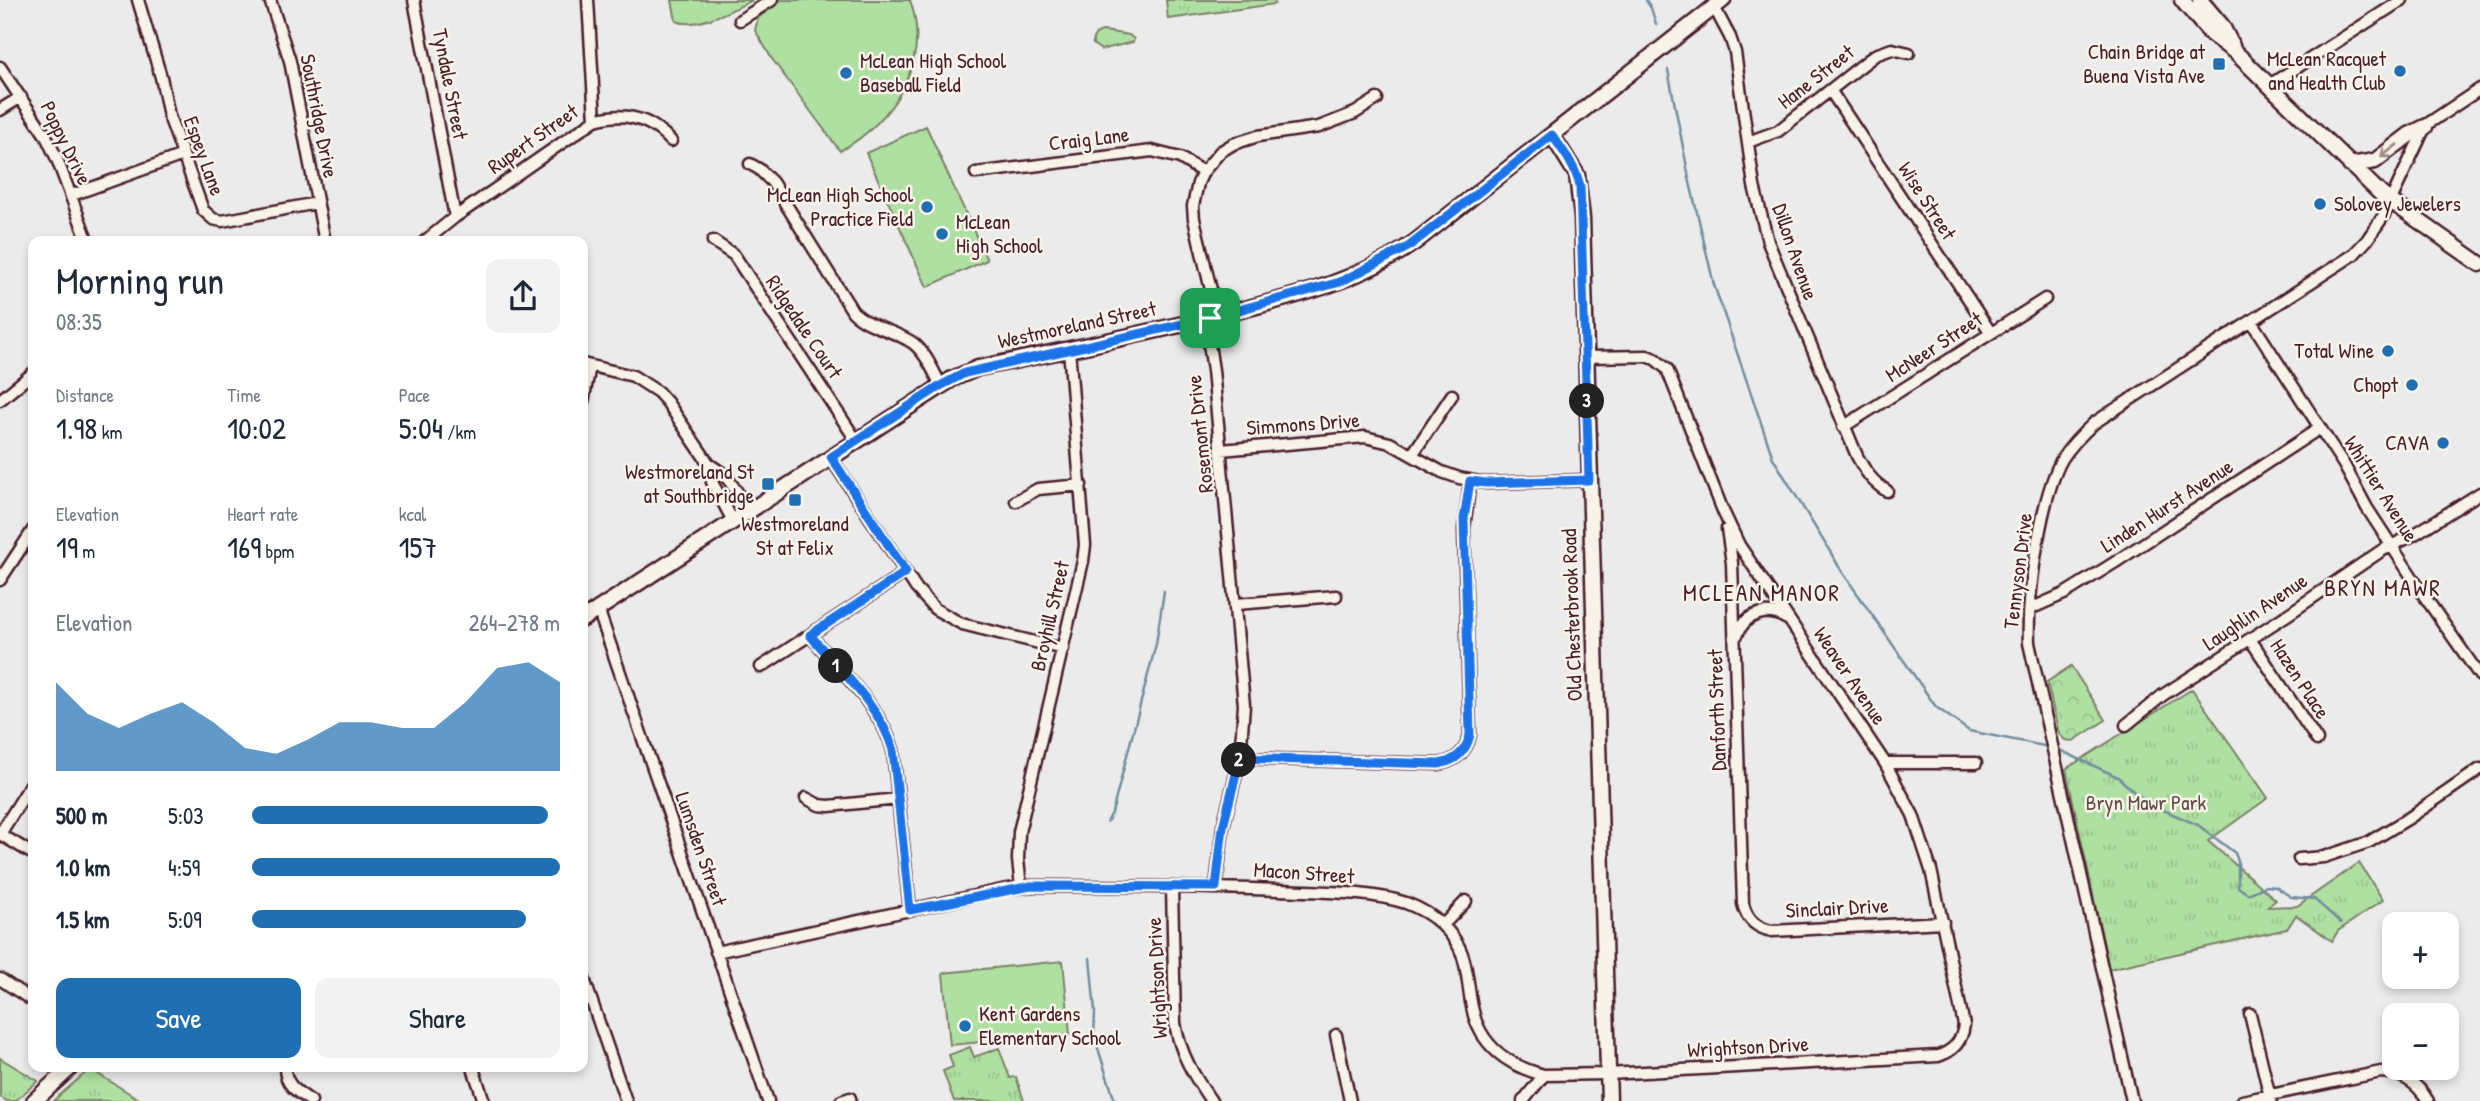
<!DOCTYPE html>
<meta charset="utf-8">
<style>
body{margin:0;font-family:"Patrick Hand",sans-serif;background:#f2f2f3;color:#1f2937;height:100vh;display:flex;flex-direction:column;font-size:26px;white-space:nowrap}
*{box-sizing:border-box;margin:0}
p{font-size:23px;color:#747a83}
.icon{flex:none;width:38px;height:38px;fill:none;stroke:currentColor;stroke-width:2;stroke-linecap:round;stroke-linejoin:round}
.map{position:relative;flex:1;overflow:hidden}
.side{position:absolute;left:28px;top:236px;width:560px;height:836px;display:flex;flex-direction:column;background:#fff;border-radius:14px;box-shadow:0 4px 10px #0003}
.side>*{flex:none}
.buttons{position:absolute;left:2382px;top:912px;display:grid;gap:14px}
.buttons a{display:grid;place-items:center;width:77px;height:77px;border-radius:14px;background:#fff;box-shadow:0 4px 10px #0003;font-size:35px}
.pin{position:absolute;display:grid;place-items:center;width:60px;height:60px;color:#fff;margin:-30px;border-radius:14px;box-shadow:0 4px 10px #0006}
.km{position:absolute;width:35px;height:35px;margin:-18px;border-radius:50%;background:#222;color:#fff;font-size:19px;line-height:35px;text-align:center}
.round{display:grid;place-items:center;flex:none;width:74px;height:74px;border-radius:14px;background:#f2f2f3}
.head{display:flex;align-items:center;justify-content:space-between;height:119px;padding:0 28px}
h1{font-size:38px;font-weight:600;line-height:52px}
.stats{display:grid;grid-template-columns:repeat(3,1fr);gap:10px;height:119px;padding:7px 28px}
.stats div{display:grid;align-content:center}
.stats b{font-size:30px;font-weight:600}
.stats small{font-size:19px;font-weight:400}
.stats p{font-size:19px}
.chart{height:196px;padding:14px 28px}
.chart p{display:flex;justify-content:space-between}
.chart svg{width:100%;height:126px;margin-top:7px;fill:#1f6fb2;opacity:.7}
.button{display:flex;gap:14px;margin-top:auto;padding:14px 28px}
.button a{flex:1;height:80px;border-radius:14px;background:#1f6fb2;color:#fff;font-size:28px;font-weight:600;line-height:80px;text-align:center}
.button a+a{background:#f2f2f3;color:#1f2937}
ul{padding:0 28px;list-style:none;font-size:23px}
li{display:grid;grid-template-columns:112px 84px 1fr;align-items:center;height:52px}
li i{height:18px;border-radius:9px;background:#1f6fb2}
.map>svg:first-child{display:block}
</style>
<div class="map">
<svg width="2480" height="1101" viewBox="0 0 2480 1101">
<defs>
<pattern id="forest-crowns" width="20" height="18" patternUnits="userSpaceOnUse" patternTransform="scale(1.75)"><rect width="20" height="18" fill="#aee0a1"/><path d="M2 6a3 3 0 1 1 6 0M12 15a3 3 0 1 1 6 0" fill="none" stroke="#97c08b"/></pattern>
<pattern id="park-tufts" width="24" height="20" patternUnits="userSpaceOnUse" patternTransform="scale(1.75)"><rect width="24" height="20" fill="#aee0a1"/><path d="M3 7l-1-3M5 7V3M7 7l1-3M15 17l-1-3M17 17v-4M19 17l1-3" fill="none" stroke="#97c08b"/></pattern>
</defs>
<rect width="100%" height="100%" fill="#ebebec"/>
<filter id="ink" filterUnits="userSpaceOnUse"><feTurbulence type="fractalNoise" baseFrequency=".0143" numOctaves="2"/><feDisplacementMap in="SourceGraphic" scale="14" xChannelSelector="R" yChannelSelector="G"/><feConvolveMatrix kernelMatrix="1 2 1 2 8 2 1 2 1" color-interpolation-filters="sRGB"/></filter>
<g filter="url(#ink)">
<path fill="#aee0a1" stroke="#7c8066" stroke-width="2" d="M672 0H753C734 9 696 30 676 21Z
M781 0H910C932 61 893 122 840 151L772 59 755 30 758 18Z
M1104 31 1129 35 1134 39 1133 42 1101 50 1093 44C1092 36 1096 32 1104 31Z
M926 126 987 260 927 287 866 153Z
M1063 961 1070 1034 950 1045 943 973Z"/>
<path fill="url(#forest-crowns)" stroke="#7c8066" stroke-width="2" d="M2071 666 2106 720 2073 741 2065 740 2059 734 2047 682Z"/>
<path fill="url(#park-tufts)" stroke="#7c8066" stroke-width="2" d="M1166 0H1274L1275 4 1168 19Z
M2192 689 2268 798 2208 841 2276 900 2267 907 2297 906 2359 863 2383 900 2338 931 2332 941 2296 915 2287 929 2109 969 2066 769Z
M970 1047 974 1057 999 1048 1010 1078 1016 1077 1024 1101H954L943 1071 953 1067 949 1055Z
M0 1058 38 1081 15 1101H7L0 1097Z
M90 1069 142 1101H53Z"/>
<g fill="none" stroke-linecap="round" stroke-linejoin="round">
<path stroke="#728e9e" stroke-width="2.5" d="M1646 0 1651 8 1656 24
M1668 70 1689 178 1714 285 1773 458 1843 573 1936 707 1969 731 2049 747
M2055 748 2118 777 2135 793 2161 809 2198 825 2235 853 2238 861V887L2248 894 2266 886 2276 887 2291 897 2314 899 2341 923
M1107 822 1112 813 1156 644 1164 591
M1090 958 1095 1012 1094 1036 1115 1101"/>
<g stroke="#4a1f2b" stroke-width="15">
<path id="street" d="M138 0 161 77 169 116 203 210 213 219 222 221 317 203
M270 0 290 61 325 242
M414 0 455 217
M588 0 595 120
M1714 7 1730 37 1735 52 1754 186 1768 242 1857 456C1865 471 1872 482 1887 491
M740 20 772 0
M0 67 46 136 57 159 88 242
M2268 86 2402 0
M1830 90 1991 333
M0 110 21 97
M1748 142 1778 131 1875 55 1892 49 1909 53
M750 164 759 169 772 182 853 312C870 328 894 330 913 343 926 353 933 371 941 385
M976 173 1152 151 1180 158 1203 172
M72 195 183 155
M713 241 734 255 856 440
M424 242 455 217 595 120C625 111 650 118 671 141
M2251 321 2344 465 2367 508 2425 597 2480 676
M583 364 633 376 658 392 667 402 709 464 725 475 750 510
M0 400 33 373
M583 402 590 366
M1843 427 2045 299
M1221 450 1365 437 1390 443 1442 472 1459 478 1486 483 1589 480
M1412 455 1452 395
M831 458 916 588 935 609 962 624 1063 649
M709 464 712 482 733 521
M1016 501 1038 489 1081 485
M1727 529 1732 563 1743 904C1747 920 1756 928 1772 931L1943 922
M0 580 33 530
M1236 604 1336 596
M598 609 768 1101
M2030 609 2064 594 2114 563 2320 428
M810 635C838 669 881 707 893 750L910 910
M1737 635C1745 613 1768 607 1787 619
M2250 639 2317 740
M761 667 906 572
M2126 725 2163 695 2287 615 2381 551 2415 534 2480 493
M1240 758 1439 764C1456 761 1466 752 1470 735L1464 529 1470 481
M1885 763H1976
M806 798 819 805 829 806 898 799
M0 834 33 781
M0 834 33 854
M2299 859 2324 857 2369 842 2409 818 2480 769
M1021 887 1018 860 1019 832 1083 561 1085 545 1069 349
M1172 887 1175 1023C1180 1054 1194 1076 1211 1101
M1216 887 1223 827 1240 758 1244 705 1213 370 1209 344 1211 290 1194 219 1193 206 1198 183 1203 172 1220 152 1233 144 1258 136 1319 127 1355 113 1377 99
M1443 925 1466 901
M716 952 1002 890 1031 886C1114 886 1197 887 1280 890 1319 892 1368 891 1406 903 1419 908 1432 915 1442 925 1470 951 1465 974 1472 1007 1479 1045 1508 1066 1544 1075
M583 976 626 1101
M0 979 33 1001
M2250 1014 2271 1101
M1336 1035 1350 1101
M285 1068C285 1085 297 1092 311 1101
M473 1068 484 1101
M841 1101 850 1098
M1523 1101 1544 1075 1608 1074 1938 1056C1954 1051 1962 1041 1964 1025L1931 870 1913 815 1885 763 1739 545 1723 511 1667 369 1655 359 1647 356 1586 357
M2132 1101 2029 643C2027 597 2040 499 2062 459 2071 445 2082 434 2094 423L2353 255 2367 240 2384 215 2426 125 2480 89
M2242 1101 2381 1072C2402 1073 2417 1082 2428 1101"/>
</g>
<g stroke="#4a1f2b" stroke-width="19">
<path id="secondary" d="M2182 0 2211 34 2234 51 2382 195 2480 264
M2200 0 2222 26 2232 46
M1552 135 1577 175 1582 218 1609 1101
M2350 165 2375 161 2409 135 2425 127
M583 619 952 379 978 368C1063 351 1149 333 1233 312 1296 296 1361 280 1415 242L1723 0
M34 1101 70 1068"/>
</g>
<use href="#street" stroke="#f7f3e8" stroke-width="10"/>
<use href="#secondary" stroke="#f7f3e8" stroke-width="14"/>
</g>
<defs><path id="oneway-shaft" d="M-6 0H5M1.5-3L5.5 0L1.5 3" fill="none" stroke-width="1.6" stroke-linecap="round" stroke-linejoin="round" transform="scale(1.75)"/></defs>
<use stroke="#a0898a" href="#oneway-shaft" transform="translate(2389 151) rotate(142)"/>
</g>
<g fill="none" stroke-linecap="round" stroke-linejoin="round" filter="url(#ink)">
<g stroke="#fff" stroke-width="14">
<path id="route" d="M1552 135C1564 152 1575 166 1580 186L1589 480 1486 483 1470 481 1464 519 1470 735C1466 752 1456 761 1439 764L1240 758 1223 827 1216 887 1031 886 910 910 893 750C881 707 839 669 810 635L906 572 831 457 942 385 965 373 1210 318 1340 282 1408 247Z"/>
</g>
<use href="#route" stroke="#1a73e8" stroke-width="9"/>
</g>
<g fill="#1f6fb2" stroke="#f7f3e8" stroke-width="2.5">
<rect x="2212" y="57" width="14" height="14" rx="3.5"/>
<circle cx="2400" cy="71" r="7"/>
<circle cx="846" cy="73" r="7"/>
<circle cx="2320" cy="204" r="7"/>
<circle cx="927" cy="207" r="7"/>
<circle cx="942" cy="234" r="7"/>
<circle cx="2388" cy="351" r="7"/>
<circle cx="2412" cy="385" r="7"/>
<circle cx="2443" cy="443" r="7"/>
<rect x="761" y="477" width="14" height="14" rx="3.5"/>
<rect x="788" y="493" width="14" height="14" rx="3.5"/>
<circle cx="965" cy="1026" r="7"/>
</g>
<g text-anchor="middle" stroke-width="5" stroke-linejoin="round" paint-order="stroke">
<g font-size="21" fill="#4a1f2b" stroke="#f7f3e8" text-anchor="end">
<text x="2205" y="59">Chain Bridge at<tspan x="2205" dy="24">Buena Vista Ave</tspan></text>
<text x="2386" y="66">McLean Racquet<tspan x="2386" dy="24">and Health Club</tspan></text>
<text x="860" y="68" text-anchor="start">McLean High School<tspan x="860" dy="24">Baseball Field</tspan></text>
<text x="913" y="202">McLean High School<tspan x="913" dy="24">Practice Field</tspan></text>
<text x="2334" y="211" text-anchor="start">Solovey Jewelers</text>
<text x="956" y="229" text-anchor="start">McLean<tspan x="956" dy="24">High School</tspan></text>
<text x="2374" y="358">Total Wine</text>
<text x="2398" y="392">Chopt</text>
<text x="2429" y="450">CAVA</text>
<text x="754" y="479">Westmoreland St<tspan x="754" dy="24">at Southbridge</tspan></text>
<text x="795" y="531" text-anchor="middle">Westmoreland<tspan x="795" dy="24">St at Felix</tspan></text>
<text x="979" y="1021" text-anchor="start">Kent Gardens<tspan x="979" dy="24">Elementary School</tspan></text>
</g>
<g font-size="21" fill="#4a1f2b" stroke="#f7f3e8">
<text transform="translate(1816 77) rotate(-38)" y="7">Hane Street</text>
<text transform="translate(450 84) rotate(79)" y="7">Tyndale Street</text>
<text transform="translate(319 116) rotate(79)" y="7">Southridge Drive</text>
<text transform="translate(533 139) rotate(-35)" y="7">Rupert Street</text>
<text transform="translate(1089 139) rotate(-7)" y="7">Craig Lane</text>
<text transform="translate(66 143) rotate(64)" y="7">Poppy Drive</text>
<text transform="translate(204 156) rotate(70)" y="7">Espey Lane</text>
<text transform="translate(1927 201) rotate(57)" y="7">Wise Street</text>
<text transform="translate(1795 252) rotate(71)" y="7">Dillon Avenue</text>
<text transform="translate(1077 325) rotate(-12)" y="7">Westmoreland Street</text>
<text transform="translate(804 327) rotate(56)" y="7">Ridgedale Court</text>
<text transform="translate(1934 347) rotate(-33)" y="7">McNeer Street</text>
<text transform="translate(1303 424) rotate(-4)" y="7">Simmons Drive</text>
<text transform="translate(1200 434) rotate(-96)" y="7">Rosemont Drive</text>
<text transform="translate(2381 489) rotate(58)" y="7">Whittier Avenue</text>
<text transform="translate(2167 506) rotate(-33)" y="7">Linden Hurst Avenue</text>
<text transform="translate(2018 571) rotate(-83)" y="7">Tennyson Drive</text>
<text transform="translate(2255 612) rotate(-34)" y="7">Laughlin Avenue</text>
<text transform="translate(1572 615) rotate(-92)" y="7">Old Chesterbrook Road</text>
<text transform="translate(1050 616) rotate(-77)" y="7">Broyhill Street</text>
<text transform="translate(1850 676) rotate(56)" y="7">Weaver Avenue</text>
<text transform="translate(2300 679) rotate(57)" y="7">Hazen Place</text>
<text transform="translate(1717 710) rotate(-92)" y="7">Danforth Street</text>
<text transform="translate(701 849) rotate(71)" y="7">Lumsden Street</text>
<text transform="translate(1304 873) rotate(4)" y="7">Macon Street</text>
<text transform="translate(1837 908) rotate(-3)" y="7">Sinclair Drive</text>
<text transform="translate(1157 978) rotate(-93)" y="7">Wrightson Drive</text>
<text transform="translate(1748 1047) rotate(-3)" y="7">Wrightson Drive</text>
</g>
<g font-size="21" fill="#634f48" stroke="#f7f3e8">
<text x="2146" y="810">Bryn Mawr Park</text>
</g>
<g font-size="23" letter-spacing="2" fill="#4a1f2b" stroke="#f7f3e8">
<text x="2383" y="596">BRYN MAWR</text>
<text x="1762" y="601">MCLEAN MANOR</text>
</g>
</g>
</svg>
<div class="buttons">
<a>+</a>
<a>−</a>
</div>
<div class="pin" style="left:1210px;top:318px;background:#1e9e55"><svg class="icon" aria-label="arrive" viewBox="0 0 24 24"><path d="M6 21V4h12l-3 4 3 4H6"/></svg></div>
<b class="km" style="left:836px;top:666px">1</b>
<b class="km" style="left:1239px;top:760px">2</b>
<b class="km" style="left:1587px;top:401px">3</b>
<section class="side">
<div class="head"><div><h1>Morning run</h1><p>08:35</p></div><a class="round"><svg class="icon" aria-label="share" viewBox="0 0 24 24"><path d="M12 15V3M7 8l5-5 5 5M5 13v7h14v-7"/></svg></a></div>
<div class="stats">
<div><p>Distance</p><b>1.98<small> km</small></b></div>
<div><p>Time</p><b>10:02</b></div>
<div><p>Pace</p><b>5:04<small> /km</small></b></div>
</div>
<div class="stats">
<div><p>Elevation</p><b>19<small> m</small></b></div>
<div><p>Heart rate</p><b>169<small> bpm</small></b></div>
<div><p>kcal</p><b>157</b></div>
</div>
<div class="chart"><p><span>Elevation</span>264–278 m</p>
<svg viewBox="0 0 160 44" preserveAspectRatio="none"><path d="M0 44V13L10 24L20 29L30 24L40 20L50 27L60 36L70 38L80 33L90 27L100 27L110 29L120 29L130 20L140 8L150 6L160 13V44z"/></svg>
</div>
<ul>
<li><b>500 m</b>5:03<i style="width:96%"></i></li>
<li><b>1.0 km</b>4:59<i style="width:100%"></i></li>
<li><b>1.5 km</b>5:09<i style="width:89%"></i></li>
</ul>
<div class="button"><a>Save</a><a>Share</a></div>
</section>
</div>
